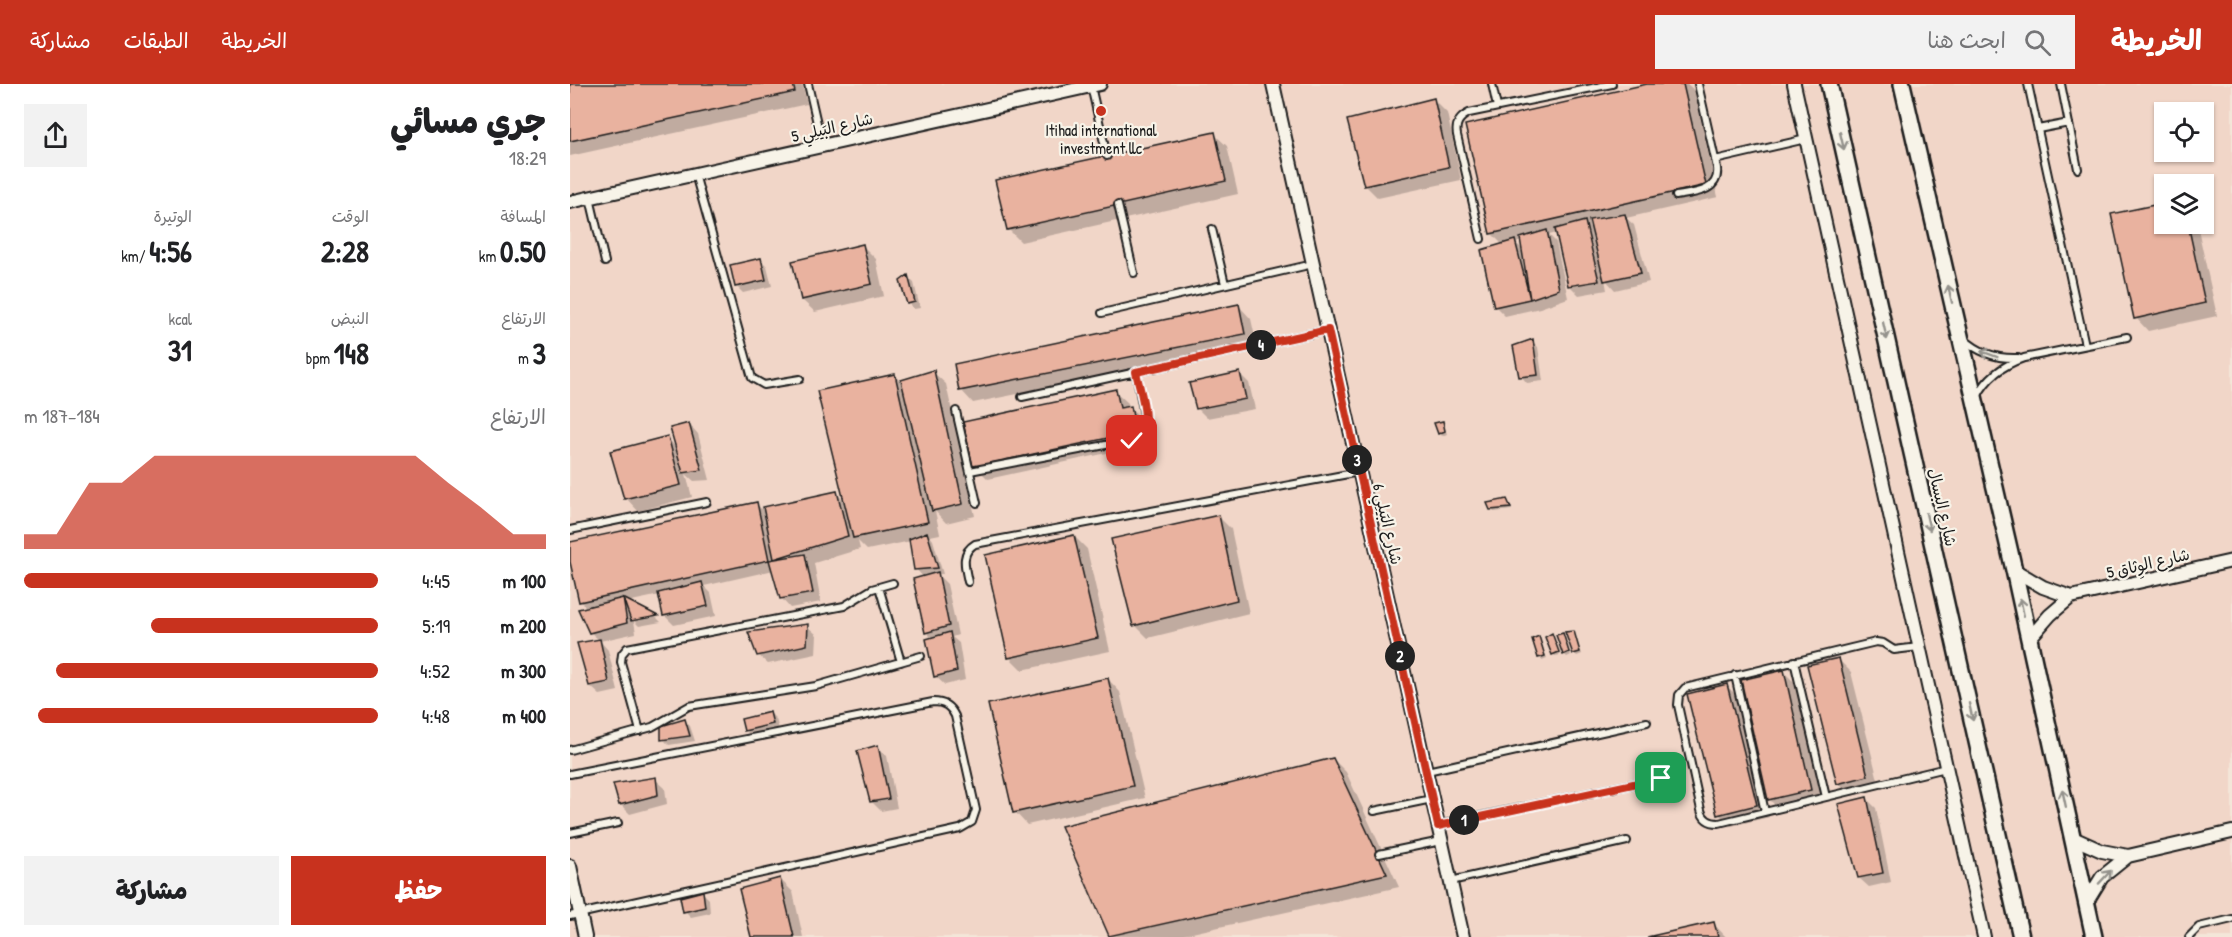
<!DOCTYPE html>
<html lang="ar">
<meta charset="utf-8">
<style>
body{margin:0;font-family:"Patrick Hand","Playpen Sans Arabic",sans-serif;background:#f2f2f2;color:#202124;direction:rtl;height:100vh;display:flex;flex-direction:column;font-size:22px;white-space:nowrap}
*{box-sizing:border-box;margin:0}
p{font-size:20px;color:#757577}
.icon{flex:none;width:33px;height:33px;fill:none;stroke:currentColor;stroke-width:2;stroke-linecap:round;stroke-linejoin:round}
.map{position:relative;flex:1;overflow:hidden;direction:ltr}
.side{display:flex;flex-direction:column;background:#fff;width:570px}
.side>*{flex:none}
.tools{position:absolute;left:1584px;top:18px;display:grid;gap:12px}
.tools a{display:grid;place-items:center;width:60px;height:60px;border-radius:0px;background:#fff;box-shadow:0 2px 4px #0004;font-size:30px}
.pin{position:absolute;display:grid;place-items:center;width:51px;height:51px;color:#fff;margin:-26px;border-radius:12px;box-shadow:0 3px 9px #0006}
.km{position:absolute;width:30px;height:30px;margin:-15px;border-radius:50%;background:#222;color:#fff;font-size:16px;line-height:30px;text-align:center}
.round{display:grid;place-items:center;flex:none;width:63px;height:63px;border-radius:0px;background:#f2f2f2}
.head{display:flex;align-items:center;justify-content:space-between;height:102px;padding:0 24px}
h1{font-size:33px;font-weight:800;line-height:45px}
.figures{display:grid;grid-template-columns:repeat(3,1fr);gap:9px;height:102px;padding:6px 24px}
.figures div{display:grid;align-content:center}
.figures b{font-size:30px;font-weight:800}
.figures small{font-size:16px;font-weight:400}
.figures p{font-size:16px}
.chart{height:168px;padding:12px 24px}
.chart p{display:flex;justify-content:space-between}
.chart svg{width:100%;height:108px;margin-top:6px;fill:#c8321e;opacity:.7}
.action{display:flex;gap:12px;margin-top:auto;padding:12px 24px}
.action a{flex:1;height:69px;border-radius:0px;background:#c8321e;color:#fff;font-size:24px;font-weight:800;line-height:69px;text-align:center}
.action a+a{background:#f2f2f2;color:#202124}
ul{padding:0 24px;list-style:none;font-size:20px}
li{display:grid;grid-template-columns:96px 72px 1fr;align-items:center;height:45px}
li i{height:15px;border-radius:8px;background:#c8321e}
header{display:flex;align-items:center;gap:36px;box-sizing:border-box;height:84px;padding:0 30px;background:#c8321e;color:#fff}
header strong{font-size:28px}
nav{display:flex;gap:33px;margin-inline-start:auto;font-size:21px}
.search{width:420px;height:54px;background:#f2f2f2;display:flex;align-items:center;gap:15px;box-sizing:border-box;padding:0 21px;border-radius:0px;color:#757577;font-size:22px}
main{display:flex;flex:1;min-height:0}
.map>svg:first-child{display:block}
</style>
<header>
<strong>الخريطة</strong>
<div class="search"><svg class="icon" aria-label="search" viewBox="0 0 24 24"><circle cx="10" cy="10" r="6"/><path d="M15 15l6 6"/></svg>ابحث هنا</div>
<nav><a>الخريطة</a><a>الطبقات</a><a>مشاركة</a></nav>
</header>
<main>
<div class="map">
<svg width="1662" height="853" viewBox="0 0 1662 853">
<rect width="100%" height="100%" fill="#f4e6d9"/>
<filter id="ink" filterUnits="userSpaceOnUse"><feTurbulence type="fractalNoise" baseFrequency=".0167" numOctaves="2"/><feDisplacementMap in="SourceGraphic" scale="12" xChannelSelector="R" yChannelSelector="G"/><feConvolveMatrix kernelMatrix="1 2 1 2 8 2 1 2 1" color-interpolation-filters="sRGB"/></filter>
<g filter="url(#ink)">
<path fill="#f1d6c8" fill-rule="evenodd" d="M0 0H1662V853H0ZM1594 28H1634V68H1594ZM1594 100H1634V140H1594Z"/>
<path fill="#0003" fill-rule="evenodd" d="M0 0H232L237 20 0 72Z
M1083 0H1117L1124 6 1148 113 1056 134 1064 141 1079 198 1045 206 1035 195 1037 206 1009 211 1000 202 987 149 979 151 986 158 998 214 970 224 935 232 925 222 933 161 921 149ZM952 157 953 166 946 159Z
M864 16 877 29 891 96 808 114 795 101Z
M644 50 657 62 668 110 451 158 438 145Z
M1594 120V140H1627L1647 232 1578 247 1566 234 1543 131Z
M293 162 306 175 314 212 245 228 232 216Z
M191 176 197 182 202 202 173 209 167 203 162 182Z
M338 193 344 199 350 224 344 225 338 219Z
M669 222 681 235 687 262 403 319 391 306Z
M962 257 968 263 973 297 957 299 951 292Z
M363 288 376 300 405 432 376 439 365 427 370 450 360 452 363 456 373 490H367L377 500 388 551 382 553 389 559 395 596 375 601 365 592 363 555 356 548 354 494 346 485 341 457 297 466 288 457 290 465 244 479 251 518 220 524 211 514 204 486 134 502 141 509 146 532 104 541 94 531 90 511 57 518 87 534 91 538 69 542 64 537 66 549 30 557 38 566 48 607 30 611 20 602 29 556 20 548 18 525 10 517 0 471V460L186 420 196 429 267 409 275 418 325 291 334 300Z
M669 289 679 299 685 325 637 334 628 325Z
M545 307 558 319 559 323 573 336 578 360 418 395 405 382Z
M873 338 877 350 872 352 869 349Z
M119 340 128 350 140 396 124 397 116 390 122 413 68 427 56 414 97 354 107 364Z
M937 416 942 426 924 428 921 425Z
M648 432 661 445 679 529 578 554 565 541Z
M504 452 517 465 540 567 452 586 440 574 417 472Z
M237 542 247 551 246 570 198 580 188 571Z
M1003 548 1012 570 1007 572 1004 569Z
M993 550 1001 571 997 573 994 570Z
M982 551 991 571 985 572 983 570Z
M968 554 977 574 972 576 969 573Z
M1268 575 1281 588 1310 704 1281 712 1268 699Z
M1214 588 1226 600 1253 718 1212 728 1199 715Z
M538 595 550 608 575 714 457 741 445 728Z
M1156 601 1169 614 1199 733 1161 742 1149 730Z
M200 629 206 635 209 646 182 653 176 647 173 636Z
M114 636 120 642 125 657 99 661 93 655Z
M307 662 317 672 327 724 311 727 302 718Z
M763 675 776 688 829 803 604 853 541 852Z
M85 695 95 704 97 720 60 730 50 720Z
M1296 714 1306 724 1321 798 1299 803 1289 794Z
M210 795 223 808 233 853H183Z
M133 809 139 815 140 829 121 833 115 827Z
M1143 839 1156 853H1084Z"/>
<path fill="#e9b29f" stroke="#1c1c1c" stroke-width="1.5" d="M0 0H223L225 8 0 57Z
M1077 0H1113L1136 101 920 150 895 41Z
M864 14 879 83 794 102 777 36Z
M645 48 656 97 437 146 425 96Z
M1594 119V140H1618L1635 219 1564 235 1541 130Z
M1055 130 1071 189 1034 197 1019 136Z
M1015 137 1029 197 998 202 985 145Z
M977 146 989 205 960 215 950 154Z
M945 156 960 215 924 223 911 166Z
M293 160 302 200 231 216 222 177Z
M191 174 196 196 165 203 160 181Z
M338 191 345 218 337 220 330 197Z
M669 220 675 250 389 307 384 280Z
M963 255 968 291 949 293 943 262Z
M364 286 393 420 362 427 331 296Z
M670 288 676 315 626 325 619 299Z
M325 290 358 438 283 454 247 307Z
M546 305 550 324 561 322 566 348 403 383 393 338Z
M873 337 875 347 868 350 864 339Z
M119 339 132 386 113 389 100 344Z
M98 352 111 401 54 415 40 367Z
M267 407 278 452 204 475 193 423Z
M937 415 941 424 920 426 917 419Z
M187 418 199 476 9 518 0 478V458Z
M649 431 667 516 563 542 541 455Z
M357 448 368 484 344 486 339 455Z
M504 451 528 554 438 574 415 471Z
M235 470 243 509 210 515 199 476Z
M368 488 379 542 355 549 343 495Z
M132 498 138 522 93 532 88 509Z
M53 514 57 539 19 549 8 525Z
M53 514 88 532 61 537Z
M238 540 237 561 187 572 178 548Z
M1004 547 1010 568 1003 570 995 548Z
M380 548 387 587 364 593 356 555Z
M982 549 989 568 982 571 975 553Z
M993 549 999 568 993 571 986 551Z
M969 552 975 572 968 574 962 555Z
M30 555 39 598 19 602 7 559Z
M1269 574 1298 692 1267 700 1237 581Z
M1214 586 1241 706 1198 716 1171 596Z
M538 594 563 702 443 729 418 620Z
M1157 600 1187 721 1147 731 1117 610Z
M200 628 203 640 174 647 171 635Z
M115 635 120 652 91 656V642Z
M308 661 319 715 300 718 287 667Z
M763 674 817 790 539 852 491 742Z
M86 693 88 711 49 721 43 700Z
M1297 713 1313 789 1288 794 1268 720Z
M210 794 224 853H181L169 805Z
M133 807 135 823 113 828 110 813Z
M1144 838 1148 853H1077Z"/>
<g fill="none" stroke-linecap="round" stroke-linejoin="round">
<g stroke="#1c1c1c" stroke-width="10">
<path id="service" d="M238 0 252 61
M922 0 927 23
M1458 0 1515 261
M1491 0 1508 85
M521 2 537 72
M1468 45 1499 39
M1145 76 1236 55
M125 90 182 294 194 301 230 295
M1106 112C1124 109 1150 108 1147 84L1128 0
M20 114 35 178
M548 121 564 189
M642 145 655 200
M911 155 887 51C885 40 889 34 899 29L1042 0
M532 229 743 180
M1394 255C1409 269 1427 275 1448 274
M452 313 758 246
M1407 313C1417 293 1433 281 1454 274L1557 253
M386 327 407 419
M400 387 567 355 575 347 576 341 566 288
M0 446 137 418
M398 498C395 483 390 469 405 460L789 388
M309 503 331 578
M1349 563 1324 566 1313 559 1306 558 1115 604 1109 611 1108 621 1131 726C1133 735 1139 739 1149 739L1376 684
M1224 577 1256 713
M1165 591 1195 728
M70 647 51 578 52 570 57 564 274 522 302 505 323 499
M0 666 82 643 119 622 246 602 351 572
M857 687 1077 638
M0 690 363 618C374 618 380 622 385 632L406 726 402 738 390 745 0 832
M804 727 862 715
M869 741 1091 694
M0 749 48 739
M809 770 871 757
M881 797 1057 757
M1619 853 1629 843 1662 835"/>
</g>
<g stroke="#1c1c1c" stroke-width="16">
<path id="minor" d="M703 0 893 853
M1224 0 1414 853
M0 118 530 0
M1444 486 1473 503 1501 513
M1459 555 1480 531 1501 513 1662 477
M1503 754 1532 767 1558 772 1662 748
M0 782 15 853
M1516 819 1532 793 1558 772"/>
</g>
<g stroke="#1c1c1c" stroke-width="20">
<path id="tertiary" d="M1259 0 1451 853
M1332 0 1444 486 1524 853"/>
</g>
<use href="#service" stroke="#f7f3e8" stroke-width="6"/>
<use href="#minor" stroke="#f7f3e8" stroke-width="12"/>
<use href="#tertiary" stroke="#f7f3e8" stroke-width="15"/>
</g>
<defs><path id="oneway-shaft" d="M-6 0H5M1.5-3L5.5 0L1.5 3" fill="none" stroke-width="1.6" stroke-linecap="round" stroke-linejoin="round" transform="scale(1.5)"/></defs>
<g stroke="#94928c">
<use href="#oneway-shaft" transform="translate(1272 57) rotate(77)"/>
<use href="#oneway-shaft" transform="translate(1380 210) rotate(-103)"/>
<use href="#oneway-shaft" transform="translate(1315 247) rotate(77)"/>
<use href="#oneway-shaft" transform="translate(1419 270) rotate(-160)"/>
<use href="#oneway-shaft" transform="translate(1358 438) rotate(77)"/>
<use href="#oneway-shaft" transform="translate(1452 523) rotate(-102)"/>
<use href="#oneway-shaft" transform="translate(1401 628) rotate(77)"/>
<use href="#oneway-shaft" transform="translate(1494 714) rotate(-102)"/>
<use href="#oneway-shaft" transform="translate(1535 793) rotate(-47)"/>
</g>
</g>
<g fill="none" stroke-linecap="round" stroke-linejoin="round" filter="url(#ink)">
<g stroke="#fff" stroke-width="12">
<path id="route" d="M562 357C586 348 570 308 566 288L758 246 868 742 1091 694"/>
</g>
<use href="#route" stroke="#c8321e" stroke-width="8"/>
</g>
<circle fill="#c8321e" stroke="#f7f3e8" stroke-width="2" cx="531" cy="27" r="6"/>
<g text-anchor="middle" stroke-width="4.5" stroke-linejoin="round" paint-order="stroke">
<g font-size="16" fill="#1c1c1c" stroke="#f7f3e8">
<text transform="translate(262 43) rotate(-13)" y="6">شارع البَيلِي 5</text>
<text transform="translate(1373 423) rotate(77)" y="6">شارع البسال</text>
<text transform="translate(818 440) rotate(77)" y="6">شارع البَيلِي 6</text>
<text transform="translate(1578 479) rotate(-13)" y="6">شارع الوِثاق 5</text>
</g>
<g font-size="16" fill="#1c1c1c" stroke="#f7f3e8">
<text x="531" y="52">Itihad international<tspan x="531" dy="18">investment llc</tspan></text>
</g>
</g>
</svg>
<div class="tools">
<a><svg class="icon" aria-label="locate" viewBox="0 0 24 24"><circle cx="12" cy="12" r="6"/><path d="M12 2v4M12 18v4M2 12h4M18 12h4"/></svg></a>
<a><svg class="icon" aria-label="layers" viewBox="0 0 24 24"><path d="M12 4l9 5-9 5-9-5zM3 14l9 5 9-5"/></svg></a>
</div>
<div class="pin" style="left:1091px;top:694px;background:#1e9e55"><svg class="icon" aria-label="arrive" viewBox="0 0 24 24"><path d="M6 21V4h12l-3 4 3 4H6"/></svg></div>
<div class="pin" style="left:562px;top:357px;background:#d93025"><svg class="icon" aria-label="check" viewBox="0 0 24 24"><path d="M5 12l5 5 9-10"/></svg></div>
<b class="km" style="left:894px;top:736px">1</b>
<b class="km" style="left:830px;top:572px">2</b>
<b class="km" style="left:787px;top:376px">3</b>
<b class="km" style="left:691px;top:261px">4</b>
</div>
<section class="side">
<div class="head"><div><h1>جري مسائي</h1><p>18:29</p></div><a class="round"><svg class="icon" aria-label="share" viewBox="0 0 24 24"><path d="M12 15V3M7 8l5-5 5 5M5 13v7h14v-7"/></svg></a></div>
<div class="figures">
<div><p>المسافة</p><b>0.50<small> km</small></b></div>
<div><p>الوقت</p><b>2:28</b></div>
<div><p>الوتيرة</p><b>4:56<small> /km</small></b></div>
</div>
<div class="figures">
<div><p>الارتفاع</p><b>3<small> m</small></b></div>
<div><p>النبض</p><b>148<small> bpm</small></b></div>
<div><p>kcal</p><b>31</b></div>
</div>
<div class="chart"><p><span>الارتفاع</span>184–187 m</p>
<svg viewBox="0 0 160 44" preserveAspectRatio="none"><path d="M0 44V38L10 38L20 17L30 17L40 6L50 6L60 6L70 6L80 6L90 6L100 6L110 6L120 6L130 17L140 27L150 38L160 38V44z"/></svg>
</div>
<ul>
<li><b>100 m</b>4:45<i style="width:100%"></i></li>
<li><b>200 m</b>5:19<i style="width:64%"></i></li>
<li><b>300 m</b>4:52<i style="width:91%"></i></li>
<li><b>400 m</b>4:48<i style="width:96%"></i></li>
</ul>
<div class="action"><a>حفظ</a><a>مشاركة</a></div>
</section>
</main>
